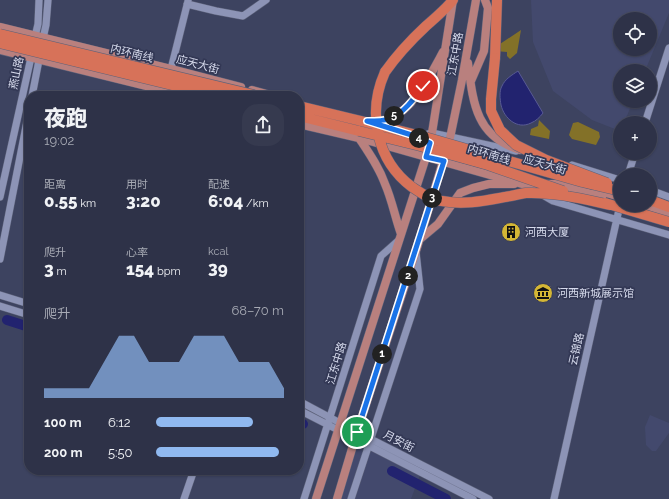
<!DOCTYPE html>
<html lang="zh">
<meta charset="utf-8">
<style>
body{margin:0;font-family:Raleway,"Noto Sans SC",sans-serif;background:#363a4f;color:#f1f3f6;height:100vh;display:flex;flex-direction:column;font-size:15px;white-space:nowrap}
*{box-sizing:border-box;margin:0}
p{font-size:13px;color:#a7aab4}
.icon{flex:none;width:22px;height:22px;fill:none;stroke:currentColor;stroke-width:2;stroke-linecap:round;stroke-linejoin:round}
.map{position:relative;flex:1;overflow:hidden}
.details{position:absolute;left:24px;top:91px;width:280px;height:384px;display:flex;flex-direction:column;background:#2e3248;border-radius:16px;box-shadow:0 1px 3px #0004,0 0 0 1px #494d60}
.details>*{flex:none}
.controls{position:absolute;left:613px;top:12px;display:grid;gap:8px}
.controls a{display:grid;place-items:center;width:44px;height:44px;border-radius:50%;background:#2e3248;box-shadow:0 1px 3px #0004,0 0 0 1px #494d60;font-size:20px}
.pin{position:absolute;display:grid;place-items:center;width:34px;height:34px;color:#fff;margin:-17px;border:2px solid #fff;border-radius:50%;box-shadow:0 1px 4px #0007}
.km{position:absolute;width:20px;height:20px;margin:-10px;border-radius:50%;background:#222;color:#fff;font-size:11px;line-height:20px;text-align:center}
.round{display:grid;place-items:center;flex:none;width:42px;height:42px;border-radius:16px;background:#363a4f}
.headline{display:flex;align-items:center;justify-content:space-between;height:68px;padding:0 20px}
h1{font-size:22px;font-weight:800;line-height:30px}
.metrics{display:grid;grid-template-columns:repeat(3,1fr);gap:6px;height:68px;padding:4px 20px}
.metrics div{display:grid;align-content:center}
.metrics b{font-size:17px;font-weight:800}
.metrics small{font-size:11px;font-weight:400}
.metrics p{font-size:11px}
.chart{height:112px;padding:8px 20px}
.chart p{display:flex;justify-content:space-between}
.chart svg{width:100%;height:72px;margin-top:4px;fill:#90b9f0;opacity:.7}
ul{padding:0 20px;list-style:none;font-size:13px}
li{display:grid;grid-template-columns:64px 48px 1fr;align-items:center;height:30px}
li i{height:10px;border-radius:5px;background:#90b9f0}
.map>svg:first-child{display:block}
</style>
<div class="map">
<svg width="669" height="499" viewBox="0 0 669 499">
<rect width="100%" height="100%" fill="#3d4360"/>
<path fill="#43496d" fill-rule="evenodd" d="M531 0H669V13L645 71H620V101H633L624 123H620V131L592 120 553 91 533 42ZM620 19H650V49H620Z
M650 415 669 423V433L656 451H652L646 445 645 427Z
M355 439 421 472 411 499H337Z"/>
<path fill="#837128" d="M521 30 517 53 510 59 507 56V52L495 51 494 48Z
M539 120 550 131 549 139 530 135 531 129 538 126Z
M578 122 599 132 600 137 596 145 572 139 569 135 573 123Z"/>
<path fill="#22236f" stroke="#585a94" d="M518 71 543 113C540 117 536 121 531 123 517 130 504 118 501 105 500 99 499 91 502 86 505 79 512 75 518 71Z"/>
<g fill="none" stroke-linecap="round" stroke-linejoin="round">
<path stroke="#22236f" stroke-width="10" d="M7 320 29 327
M299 422 303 424
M392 471 446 499"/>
<g stroke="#5d627a" stroke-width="8">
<path id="minor" d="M187 4 216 11 243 16 266 0
M34 41 38 24 39 0
M42 43 46 25 48 0
M171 69 188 1
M32 96 40 55
M645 123 669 48
M428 134 432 133 516 151
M572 165 620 180
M628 175 635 153
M650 190 669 197
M541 194 553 201 669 235
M0 197 32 53
M0 259 29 111
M0 295 29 304
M0 306 29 315
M299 401 357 432 489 499
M299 410 473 499
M184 499 194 470
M304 499 381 256 399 240
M351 499 420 289 416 252
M554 499 620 205"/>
</g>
<g stroke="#5d627a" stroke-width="9">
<path id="major" d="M0 27 171 69 241 87
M0 50 187 96
M468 63C473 103 476 137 520 150
M471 81 484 51 488 8 485 0
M252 90 274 96
M371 121C376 120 384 121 389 119 414 109 431 74 443 52
M299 124 359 138 522 184H559L602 197
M359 138C369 153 379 167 385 184 392 200 395 217 401 234
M596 190 620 197
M645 205 669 213
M419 240 438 224 460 193 473 188 489 184H514
M316 499 426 157 432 133 453 0
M337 499 357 432 416 251 450 138 462 80 476 0"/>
</g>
<g stroke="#5d627a" stroke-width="11">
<path id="highway" d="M495 58 497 0
M385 72C397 55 411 40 426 26 436 17 445 10 453 0
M299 106 361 121
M299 116 359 131
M650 200 669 207"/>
</g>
<use href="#minor" stroke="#8d94b6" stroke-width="7"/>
<use href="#major" stroke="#b9807e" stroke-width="8"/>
<use href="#highway" stroke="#d77259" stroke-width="10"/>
<g stroke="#5d627a" stroke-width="11" stroke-linecap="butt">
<path id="highway-bridge" d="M0 34 258 96
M0 43 217 96
M495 58 491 99V111L500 130 516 145 546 160 607 183
M385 72C367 112 376 160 412 187 421 193 431 200 442 201 464 205 483 201 505 197 512 196 519 194 526 193 555 192 583 199 611 205
M361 121 425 137 582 182 620 191
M359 131 420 146 488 165 563 191
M605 203 669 222"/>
</g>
<use href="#highway-bridge" stroke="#d77259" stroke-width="10"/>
</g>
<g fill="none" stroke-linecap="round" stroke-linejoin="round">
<g stroke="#fff" stroke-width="8">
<path id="route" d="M357 432 444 161 426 157 430 143 418 137 367 121C374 121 383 121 389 119 404 113 414 99 423 86"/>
</g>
<use href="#route" stroke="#1a73e8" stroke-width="5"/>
</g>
<defs>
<g id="building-disc" transform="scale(1)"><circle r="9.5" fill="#d4b635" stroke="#333855"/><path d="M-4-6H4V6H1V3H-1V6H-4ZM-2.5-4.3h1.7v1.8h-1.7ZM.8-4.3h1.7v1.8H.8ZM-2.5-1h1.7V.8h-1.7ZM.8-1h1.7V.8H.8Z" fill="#111"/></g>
<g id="museum-disc" transform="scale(1)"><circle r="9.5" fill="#d4b635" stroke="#333855"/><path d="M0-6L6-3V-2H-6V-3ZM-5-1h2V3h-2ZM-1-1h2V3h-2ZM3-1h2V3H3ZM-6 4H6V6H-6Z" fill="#111"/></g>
</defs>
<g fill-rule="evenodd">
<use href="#building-disc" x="511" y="232"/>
<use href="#museum-disc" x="543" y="293"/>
</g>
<g text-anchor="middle" stroke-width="3.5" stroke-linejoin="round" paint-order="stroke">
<g font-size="11" fill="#d6daec" stroke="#333855">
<text transform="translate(132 53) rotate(14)" y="4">内环南线</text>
<text transform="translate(455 54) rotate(-80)" y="4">江东中路</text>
<text transform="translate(198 64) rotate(15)" y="4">应天大街</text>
<text transform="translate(16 73) rotate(-78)" y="4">燕山路</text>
<text transform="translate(489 154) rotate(17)" y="4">内环南线</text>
<text transform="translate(545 164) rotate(16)" y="4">应天大街</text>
<text transform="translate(576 349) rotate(-77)" y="4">云锦路</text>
<text transform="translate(336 363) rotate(-73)" y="4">江东中路</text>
<text transform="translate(399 441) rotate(27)" y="4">月安街</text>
</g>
<g font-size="11" fill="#d6daec" stroke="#333855" text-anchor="start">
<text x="525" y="236">河西大厦</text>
<text x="557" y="297">河西新城展示馆</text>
</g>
</g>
</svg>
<div class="controls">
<a><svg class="icon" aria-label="locate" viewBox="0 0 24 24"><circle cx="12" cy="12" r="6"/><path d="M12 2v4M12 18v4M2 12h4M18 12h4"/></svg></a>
<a><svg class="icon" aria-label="layers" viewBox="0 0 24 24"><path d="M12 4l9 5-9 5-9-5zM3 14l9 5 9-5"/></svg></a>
<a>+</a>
<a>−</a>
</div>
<div class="pin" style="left:357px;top:432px;background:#1e9e55"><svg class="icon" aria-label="arrive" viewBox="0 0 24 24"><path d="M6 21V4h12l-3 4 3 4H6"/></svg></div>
<div class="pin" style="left:423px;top:86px;background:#d93025"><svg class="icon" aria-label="check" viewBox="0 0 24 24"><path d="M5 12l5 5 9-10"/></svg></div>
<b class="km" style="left:382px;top:354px">1</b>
<b class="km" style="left:408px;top:276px">2</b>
<b class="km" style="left:432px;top:198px">3</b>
<b class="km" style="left:419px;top:138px">4</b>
<b class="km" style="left:394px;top:116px">5</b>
<section class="details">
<div class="headline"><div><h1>夜跑</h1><p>19:02</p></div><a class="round"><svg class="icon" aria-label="share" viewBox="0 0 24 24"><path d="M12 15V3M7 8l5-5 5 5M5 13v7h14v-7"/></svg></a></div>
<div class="metrics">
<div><p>距离</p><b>0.55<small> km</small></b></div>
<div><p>用时</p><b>3:20</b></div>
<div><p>配速</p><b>6:04<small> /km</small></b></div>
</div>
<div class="metrics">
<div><p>爬升</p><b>3<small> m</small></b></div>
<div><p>心率</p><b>154<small> bpm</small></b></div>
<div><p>kcal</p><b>39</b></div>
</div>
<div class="chart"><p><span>爬升</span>68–70 m</p>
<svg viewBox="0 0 160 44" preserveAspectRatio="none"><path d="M0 44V38L10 38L20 38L30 38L40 22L50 6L60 6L70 22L80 22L90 22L100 6L110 6L120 6L130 22L140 22L150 22L160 38V44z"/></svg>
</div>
<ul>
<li><b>100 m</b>6:12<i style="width:76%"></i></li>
<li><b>200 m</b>5:50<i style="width:96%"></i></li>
</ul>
</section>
</div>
